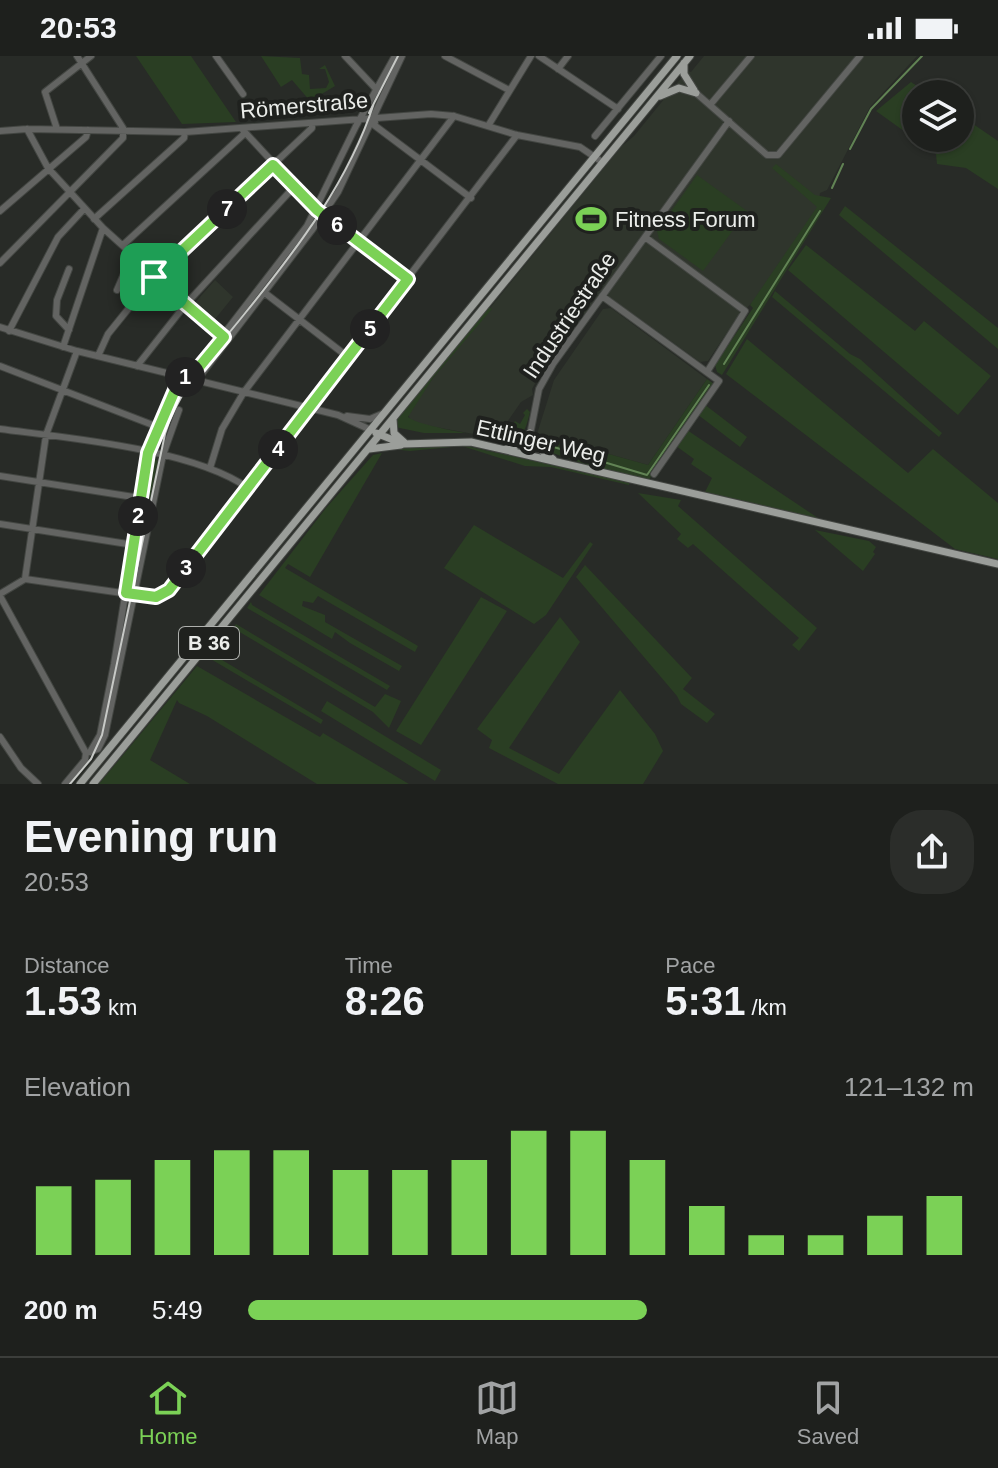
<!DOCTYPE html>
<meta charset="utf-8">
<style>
body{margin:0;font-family:Helvetica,sans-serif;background:#2b2d2a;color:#f1f3f6;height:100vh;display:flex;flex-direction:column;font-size:30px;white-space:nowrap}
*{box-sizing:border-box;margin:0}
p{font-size:26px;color:#a1a3a4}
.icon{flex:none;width:44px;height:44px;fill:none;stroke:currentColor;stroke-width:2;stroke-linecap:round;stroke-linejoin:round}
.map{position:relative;height:728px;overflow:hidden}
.side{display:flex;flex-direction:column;background:#1e201d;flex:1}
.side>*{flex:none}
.tools{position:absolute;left:902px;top:24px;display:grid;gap:16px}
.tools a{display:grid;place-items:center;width:72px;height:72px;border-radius:50%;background:#1e201d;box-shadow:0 2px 6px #0004,0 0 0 2px #3c3e3b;font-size:40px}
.pin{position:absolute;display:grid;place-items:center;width:68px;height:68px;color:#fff;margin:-34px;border-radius:16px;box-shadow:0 4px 12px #0006}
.km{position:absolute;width:40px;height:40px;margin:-20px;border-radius:50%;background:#222;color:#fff;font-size:22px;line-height:40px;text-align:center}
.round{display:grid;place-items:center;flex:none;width:84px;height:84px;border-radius:32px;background:#2b2d2a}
.headline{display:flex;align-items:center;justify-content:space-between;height:136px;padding:0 24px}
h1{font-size:44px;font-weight:700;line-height:60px}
.stats{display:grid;grid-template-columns:repeat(3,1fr);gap:12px;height:136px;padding:8px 24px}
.stats div{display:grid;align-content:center}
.stats b{font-size:40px;font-weight:700}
.stats small{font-size:22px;font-weight:400}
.stats p{font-size:22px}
.chart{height:224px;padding:16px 24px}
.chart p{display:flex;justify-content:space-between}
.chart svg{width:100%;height:144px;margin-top:8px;stroke:#7bd156;stroke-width:6}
ul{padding:0 24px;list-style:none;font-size:26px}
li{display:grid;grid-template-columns:128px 96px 1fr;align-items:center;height:60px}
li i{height:20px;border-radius:10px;background:#7bd156}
.status{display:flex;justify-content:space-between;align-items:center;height:56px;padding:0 40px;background:#1e201d;direction:ltr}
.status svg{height:22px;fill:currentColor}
.dock{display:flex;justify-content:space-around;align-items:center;height:112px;border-top:2px solid #3c3e3b;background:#1e201d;font-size:22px;color:#a1a3a4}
.dock a{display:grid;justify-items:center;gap:4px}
.dock .active{color:#7bd156}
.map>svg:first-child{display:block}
</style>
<div class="status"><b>20:53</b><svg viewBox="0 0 49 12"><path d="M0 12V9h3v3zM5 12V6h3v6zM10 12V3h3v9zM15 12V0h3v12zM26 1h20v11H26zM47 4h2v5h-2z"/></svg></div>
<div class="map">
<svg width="998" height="728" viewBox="0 0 998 728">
<rect width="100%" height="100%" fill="#282b27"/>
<path fill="#2f352c" d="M704 0H917L870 51 827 134 820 137 818 151 753 246 738 260 708 305 700 306 601 235 537 324 532 333 533 339 521 346 496 382 418 368 410 364 408 357 433 322 622 90 634 80 687 15 691 16Z
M215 224 233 241 211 268 192 250Z
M611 252 707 323 648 409 537 378 554 324 603 253Z"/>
<path fill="#2a3e23" d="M136 0H191L236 66 182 68Z
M261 0 300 2 302 18 309 19 310 33 326 32 329 26 325 13H319L325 9 335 30 310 45 292 24 281 31Z
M911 26 929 38H916V82H960V59L998 85V133L966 112 937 108 936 98 876 55Z
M776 108 815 139 831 142 722 319 717 316 715 309 753 252 750 249 817 151 772 112Z
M697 119 747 155 703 215 659 183 657 175Z
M845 150 998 272V293L839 159Z
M806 189 915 275 924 265 991 320 958 359 788 214Z
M775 235 850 298 860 303 942 377 939 381 772 241Z
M488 251 492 253 433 322 408 361C420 371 482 379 502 384L515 365 520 368 525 359 523 357 527 353 530 356C526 371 524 385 506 386L466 377H424L395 371 396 364Z
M747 283 908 417 933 393 998 447V503L955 493 726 318Z
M707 323 714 328 648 425 590 410 541 393 537 378 648 409Z
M704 348 747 381 740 391 697 358Z
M687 374 818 462 705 436 712 422 691 408 694 403 676 390Z
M462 389 629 426V429L551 411 525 410 462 390 410 395 392 393Z
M382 397 310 521 288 508 285 512 418 590 415 596 318 540 313 547 303 545 302 550 325 559V566L402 610 399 615 350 587 335 576 332 583 259 539 326 452 373 399Z
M150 402 160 405 132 526 130 525Z
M638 437 681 444 678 450 817 572 799 595 792 589 799 582 693 488 688 492 677 483 681 478Z
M474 469 563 522 590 486 593 488 546 559 534 568 444 512Z
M815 474 869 485 876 491 873 496 875 498 863 515Z
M585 509 692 622 683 633 715 658 707 667 681 648 677 640 576 521Z
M481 541 507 555 421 689 396 675Z
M251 546 252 549 390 630 387 634 247 552Z
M560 561 580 586 509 692 559 718 620 634 655 678 663 695 643 728H558L489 692 492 684 477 673Z
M236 568 375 651 385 638 401 645 389 672 373 656 233 572Z
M212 598 323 664 321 668 209 602Z
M197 610 320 681 323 677 409 728H317L207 660 179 647 177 644 150 704 190 728H99Z
M327 645 441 714 435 725 321 655Z"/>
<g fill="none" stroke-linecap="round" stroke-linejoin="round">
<path stroke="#618354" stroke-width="2" d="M850 93 871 53 922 0
M832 132 843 108
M724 308 820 155
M547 389 647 419 709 329"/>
<g stroke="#434642" stroke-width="8">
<path id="minor" d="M216 0 243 38
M345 0 377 34
M445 0 509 34
M539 0 618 53
M558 13 568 0
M696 37 767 99H778L860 0
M710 49 751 0
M375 66 374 69 471 142
M488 70 531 0
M27 73 48 112 103 172 224 281
M57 73 45 36 91 0
M242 73 317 154 408 223
M0 75 27 73 185 76 431 58 454 60 517 79 580 91 602 106
M595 80 661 0
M0 155 86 81 88 74
M94 163 184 82 185 76
M645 181 745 255 707 316
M123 189 244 78
M0 207 123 82V72L77 0
M69 213 57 244 56 260 69 274
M117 234 132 199
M265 237 348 301
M602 240 719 325 654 418
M0 271 77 295 338 359 371 374
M9 275 58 181 84 153
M63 291 103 172
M98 300 108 278 154 221 312 72V68
M0 310 158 371
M137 310 186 248 294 131
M190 322 307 170 356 70 395 0
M197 324 312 174 338 136 402 0
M347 360 370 363 382 358
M0 373C68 382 193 393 248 432
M526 399 539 333 553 308 729 65
M210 412 222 373 244 336 454 60
M0 420 140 442
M0 468 134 489
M25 523 150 541 161 540 169 534 517 79
M0 538 25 523 46 379 77 295
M0 540 86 697
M0 681 21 712 38 728
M90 696 100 679 114 608 148 397 181 320
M86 697 98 693 105 679 163 399 179 354
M65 728 85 704 86 697"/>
</g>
<g stroke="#434642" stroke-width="9">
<path id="major" d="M684 7V18L694 34
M660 40 679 32 696 37
M393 363 394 377 404 386
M376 377 403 388 471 386 998 508
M530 377 533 388 553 403
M369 393 401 389
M506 393 520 388 530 377
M80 728 677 0
M93 728 690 0"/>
</g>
<use href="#minor" stroke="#636462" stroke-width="6"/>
<use href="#major" stroke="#9b9e9a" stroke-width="7"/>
<path stroke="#c7c9c6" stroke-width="2" d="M369 57 398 0
M70 728 91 703 102 679 165 378C179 331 216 294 246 256 297 193 349 125 374 47"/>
</g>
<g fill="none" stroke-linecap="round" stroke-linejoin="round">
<g stroke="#fff" stroke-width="16">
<path id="route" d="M273 109 317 154 408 223 169 534 156 541 126 537 148 397 181 320 190 322 224 281 154 221Z"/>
</g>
<use href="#route" stroke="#7bd156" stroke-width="10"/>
</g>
<defs>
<g id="stadium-bare" transform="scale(2.4)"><path d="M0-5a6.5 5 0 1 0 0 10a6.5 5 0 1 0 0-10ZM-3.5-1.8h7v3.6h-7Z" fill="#7bd156" stroke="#1f211e" stroke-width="2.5" paint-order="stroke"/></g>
</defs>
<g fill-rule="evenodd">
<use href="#stadium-bare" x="591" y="163"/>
</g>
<g text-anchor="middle" stroke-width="8" stroke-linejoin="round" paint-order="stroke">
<rect fill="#1f211e" stroke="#aeb0ad" stroke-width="2" x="179" y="571" width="60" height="32" rx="6"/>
<g font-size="20" font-weight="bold" fill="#ebedea">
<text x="209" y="594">B 36</text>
</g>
<g font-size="22" fill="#ebedea" stroke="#1f211e">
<text transform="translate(304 49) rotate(-5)" y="8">Römerstraße</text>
<text transform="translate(569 259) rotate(-56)" y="8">Industriestraße</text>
<text transform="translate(541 385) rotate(13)" y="8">Ettlinger Weg</text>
</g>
<g font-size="22" fill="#ebedea" stroke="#1f211e" text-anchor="start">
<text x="615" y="171">Fitness Forum</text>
</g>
</g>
</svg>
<div class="tools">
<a><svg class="icon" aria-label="layers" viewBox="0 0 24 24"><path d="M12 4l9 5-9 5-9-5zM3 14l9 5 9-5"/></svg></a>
</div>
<div class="pin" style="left:154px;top:221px;background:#1e9e55"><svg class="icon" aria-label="arrive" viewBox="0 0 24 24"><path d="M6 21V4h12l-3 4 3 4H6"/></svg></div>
<b class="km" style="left:185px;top:321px">1</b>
<b class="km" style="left:138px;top:460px">2</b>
<b class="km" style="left:186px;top:512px">3</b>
<b class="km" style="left:278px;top:393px">4</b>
<b class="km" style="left:370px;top:273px">5</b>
<b class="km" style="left:337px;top:169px">6</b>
<b class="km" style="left:227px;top:153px">7</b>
</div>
<section class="side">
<div class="headline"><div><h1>Evening run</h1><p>20:53</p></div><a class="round"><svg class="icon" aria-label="share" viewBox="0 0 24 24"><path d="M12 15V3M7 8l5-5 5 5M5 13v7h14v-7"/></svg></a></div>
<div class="stats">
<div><p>Distance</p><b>1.53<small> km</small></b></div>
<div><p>Time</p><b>8:26</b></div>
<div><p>Pace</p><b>5:31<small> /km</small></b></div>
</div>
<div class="chart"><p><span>Elevation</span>121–132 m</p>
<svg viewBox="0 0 160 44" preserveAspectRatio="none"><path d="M5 44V23M15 44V21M25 44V15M35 44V12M45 44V12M55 44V18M65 44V18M75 44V15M85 44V6M95 44V6M105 44V15M115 44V29M125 44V38M135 44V38M145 44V32M155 44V26"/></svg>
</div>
<ul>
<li><b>200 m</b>5:49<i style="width:55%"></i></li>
</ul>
</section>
<nav class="dock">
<a class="active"><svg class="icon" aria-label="home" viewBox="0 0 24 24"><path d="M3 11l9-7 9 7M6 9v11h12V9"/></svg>Home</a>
<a><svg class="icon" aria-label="map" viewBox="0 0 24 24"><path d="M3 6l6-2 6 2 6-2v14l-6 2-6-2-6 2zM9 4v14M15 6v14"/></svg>Map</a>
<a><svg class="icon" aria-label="saved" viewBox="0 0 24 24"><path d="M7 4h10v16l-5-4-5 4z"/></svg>Saved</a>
</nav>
